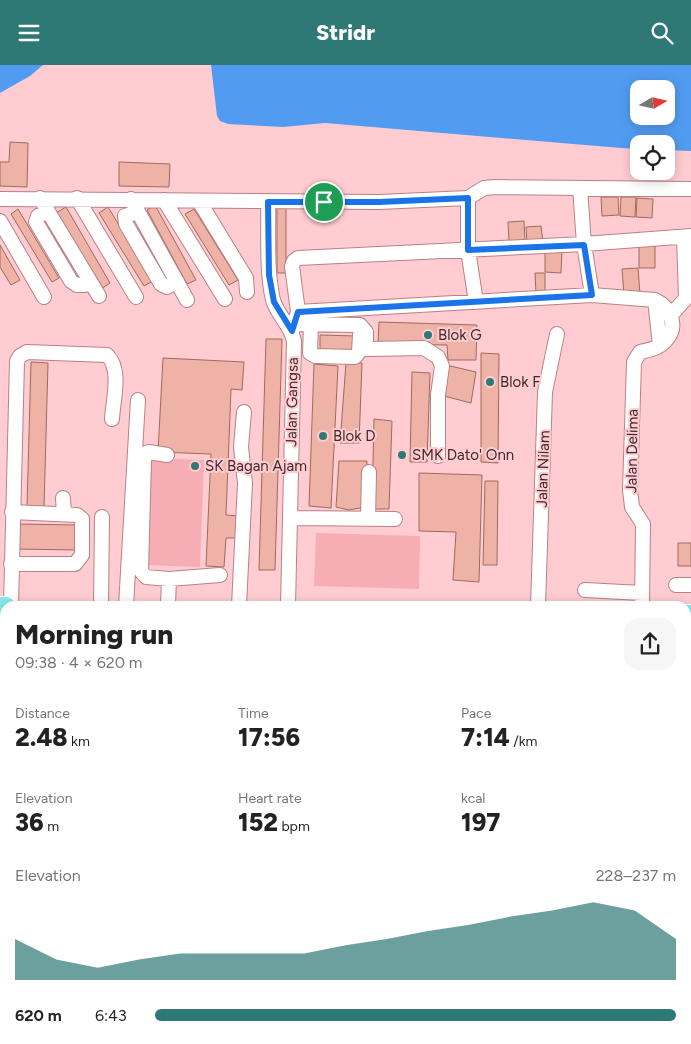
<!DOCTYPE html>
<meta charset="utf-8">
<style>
body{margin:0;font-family:Figtree,sans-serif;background:#f6f6f6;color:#222;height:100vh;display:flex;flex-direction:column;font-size:19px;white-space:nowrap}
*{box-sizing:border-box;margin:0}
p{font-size:16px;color:#767676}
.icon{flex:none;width:28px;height:28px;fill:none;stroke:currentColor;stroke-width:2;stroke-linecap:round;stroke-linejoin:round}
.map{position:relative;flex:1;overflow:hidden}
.sheet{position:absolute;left:0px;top:536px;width:691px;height:444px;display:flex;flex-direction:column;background:#fff;border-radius:15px 15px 0 0;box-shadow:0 2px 12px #0003}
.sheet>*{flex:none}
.needle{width:32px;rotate:81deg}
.buttons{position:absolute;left:630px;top:15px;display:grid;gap:10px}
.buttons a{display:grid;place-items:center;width:45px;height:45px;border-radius:10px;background:#fff;box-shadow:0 2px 12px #0003;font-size:25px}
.pin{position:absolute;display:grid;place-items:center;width:42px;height:42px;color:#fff;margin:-21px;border:2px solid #fff;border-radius:50%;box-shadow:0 1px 5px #0007}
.round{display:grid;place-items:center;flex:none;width:52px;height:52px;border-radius:15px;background:#f6f6f6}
.headline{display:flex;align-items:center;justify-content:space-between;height:85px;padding:0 15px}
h1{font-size:28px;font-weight:800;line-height:38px}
.metrics{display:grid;grid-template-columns:repeat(3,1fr);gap:8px;height:85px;padding:5px 15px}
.metrics div{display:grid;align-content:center}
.metrics b{font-size:25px;font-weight:800}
.metrics small{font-size:14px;font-weight:400}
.metrics p{font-size:14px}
.chart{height:140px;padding:10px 15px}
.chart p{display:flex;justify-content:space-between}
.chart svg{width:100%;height:90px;margin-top:5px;fill:#2e7876;opacity:.7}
ul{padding:0 15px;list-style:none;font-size:16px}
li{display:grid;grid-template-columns:80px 60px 1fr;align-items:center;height:38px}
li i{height:12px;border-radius:6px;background:#2e7876}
header{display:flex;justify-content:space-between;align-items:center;height:65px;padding:0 15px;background:#2e7876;color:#fff;font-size:22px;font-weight:800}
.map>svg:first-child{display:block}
</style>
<header><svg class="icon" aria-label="menu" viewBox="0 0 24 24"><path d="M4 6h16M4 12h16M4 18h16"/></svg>Stridr<svg class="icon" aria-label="search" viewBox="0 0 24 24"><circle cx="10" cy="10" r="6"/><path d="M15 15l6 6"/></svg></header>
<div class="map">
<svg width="691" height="979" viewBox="0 0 691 979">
<rect width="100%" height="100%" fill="#ffcdd1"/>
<path fill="#f6aeb4" d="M150 393 204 395 200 502 145 500Z
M316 468 420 471 419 524 314 521Z
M0 730H5L3 771H0Z"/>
<path fill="#519cf1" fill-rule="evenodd" d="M0 0H43L30 11 0 28Z
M211 0H691V86L666 85V79H639V84L621 83 325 58 283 62 228 59 220 56 217 51ZM639 24H666V51H639Z"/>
<path fill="#eeb3a6" stroke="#9f6a5e" d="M10 77 28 78 27 122 0 121V97H9Z
M119 97 170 99 169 122 119 121Z
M601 132H618L619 150 602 151Z
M621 132H636L635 152 620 151Z
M637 133 653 134 652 153 636 152Z
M155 140 196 215 187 219 147 145Z
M277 141H286V208H277Z
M66 142 110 218 101 224 56 148Z
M108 142 153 216 144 221 99 148Z
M18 144 59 213 52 217 11 149Z
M194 144 238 215 229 220 185 149Z
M524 156 525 176 509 177 508 157Z
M541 161 543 177 527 178 526 162Z
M0 180 20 215 11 220 0 202Z
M639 181H655V203H639Z
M545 185H562L561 208 545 207Z
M638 203 640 229 624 230 622 204Z
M535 208H545V230H536Z
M379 257 477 260 476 295H448L447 280 378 279Z
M320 270 357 271V290L320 289Z
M266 274H282L275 505H259Z
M481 288 499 289 498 398 481 397Z
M163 293 244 297 242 325 231 324 226 450 239 451 238 473H226L224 502 206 501 211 389 158 387Z
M31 297 48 298 44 443 27 442Z
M346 298H362L359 378H340Z
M314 299 338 301 331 443 309 441Z
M446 300 476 307 471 338 440 330Z
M412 307 430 308 427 397H410Z
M374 354 392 356 389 444H372Z
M339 396H367L365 442 349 445 336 442Z
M419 408 482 410 479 517 453 515 456 467 419 466Z
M485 416H498L497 500H483Z
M16 459 77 460V485L15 484Z
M678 478H691V501H678Z
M0 571H5V597H0Z
M0 607H5V633L0 632Z
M0 653H4L3 679H0Z
M0 688 5 689 4 715 0 714Z
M691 871V910L686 873Z
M52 975H79V979H52Z
M101 975H121V979H101Z
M532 975H549V979H531Z
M568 975H593V979H568Z
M603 975H628V979H603Z
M648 975H673V979H648Z
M243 978H399L403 979H243Z"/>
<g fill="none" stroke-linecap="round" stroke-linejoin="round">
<g stroke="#b98085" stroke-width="16">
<path id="minor" d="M580 123 584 179 592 230
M40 133 99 231
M77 133 136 232
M468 133V185L476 237
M0 134 379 137 468 133 484 123 495 122 691 124
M131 134 187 235
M164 135 225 234
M199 136 246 213 247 227
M268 137C269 169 266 204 273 235 277 250 291 260 294 276L288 541
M48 146 38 151 36 157 71 216 77 220H85L89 216
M137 147 125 151 126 159 161 219 167 222 177 216
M0 156 44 232
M655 235 660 280
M298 247 592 230 655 235C670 242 679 261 666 275 660 283 649 285 640 287L634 297 630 425 632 442 643 459 642 541
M671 250 686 233 684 172
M292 259 360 260 366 267V284L424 283 438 292 442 301 438 330V391
M311 260 310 288 315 291 355 292 359 287 360 270
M292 266 298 247 292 201 294 196 298 193 584 179 691 171
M167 390 149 387 146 388 144 395 141 506 146 512 169 514 220 510
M63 433 64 449
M290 453 395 454
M368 454 369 407
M11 499H75L82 490V454L77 450 12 447
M676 520H691
M585 525 642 528
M11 541 17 296 20 291 27 287 107 290C122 304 113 335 112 354
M101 541 102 452
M126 541 138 335
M168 541 169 514
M239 541 245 418 241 382 244 347
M538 541 545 327 557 269
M0 560H5
M0 601H5
M0 642H5
M0 683H5
M0 722H5
M0 789H5
M0 832H5
M0 870H5
M0 912 3 972 5 976 10 978 20 975
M41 975V979
M89 975V979
M644 975V979
M487 976V975
M132 978 223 976 230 979
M560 979V975
M600 979V975"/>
</g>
<g stroke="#fff" stroke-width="20">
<path id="major" d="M0 541H6
M686 549H691"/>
</g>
<use href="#minor" stroke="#fff" stroke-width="14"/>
<use href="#major" stroke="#86ebe9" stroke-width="18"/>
</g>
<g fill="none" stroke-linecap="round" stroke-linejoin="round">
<g stroke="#fff" stroke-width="10">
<path id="route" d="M468 133V185L584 180 592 230 298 247 292 266 274 237 269 210 268 137H379Z"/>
</g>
<use href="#route" stroke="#1a73e8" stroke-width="6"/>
</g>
<g fill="#2e7876" stroke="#ffcdd1" stroke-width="2">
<circle cx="428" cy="270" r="5"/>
<circle cx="490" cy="317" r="5"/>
<circle cx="323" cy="371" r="5"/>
<circle cx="402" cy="390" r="5"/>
<circle cx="195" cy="401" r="5"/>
</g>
<g text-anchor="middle" stroke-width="4" stroke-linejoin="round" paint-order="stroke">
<g font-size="15" fill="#40292b" stroke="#ffcdd1" text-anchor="start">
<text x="438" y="275">Blok G</text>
<text x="500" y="322">Blok F</text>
<text x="333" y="376">Blok D</text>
<text x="412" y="395">SMK Dato' Onn</text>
<text x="205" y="406">SK Bagan Ajam</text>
</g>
<g font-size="15" fill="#40292b" stroke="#ffcdd1">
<text transform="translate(292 337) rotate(-89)" y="5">Jalan Gangsa</text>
<text transform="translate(632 386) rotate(-89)" y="5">Jalan Delima</text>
<text transform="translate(543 404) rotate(-88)" y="5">Jalan Nilam</text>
</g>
</g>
</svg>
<div class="buttons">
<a><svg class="needle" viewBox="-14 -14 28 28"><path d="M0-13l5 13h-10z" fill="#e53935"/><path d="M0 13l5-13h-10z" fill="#767676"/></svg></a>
<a><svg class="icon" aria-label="locate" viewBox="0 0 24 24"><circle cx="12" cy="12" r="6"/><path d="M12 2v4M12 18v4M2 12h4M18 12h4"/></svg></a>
</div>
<div class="pin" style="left:324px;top:137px;background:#1e9e55"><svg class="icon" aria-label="arrive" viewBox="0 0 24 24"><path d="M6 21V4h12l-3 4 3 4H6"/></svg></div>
<section class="sheet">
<div class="headline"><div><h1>Morning run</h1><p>09:38 · 4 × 620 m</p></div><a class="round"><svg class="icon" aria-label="share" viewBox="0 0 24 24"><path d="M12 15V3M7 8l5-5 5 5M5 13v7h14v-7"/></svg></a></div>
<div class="metrics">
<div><p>Distance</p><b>2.48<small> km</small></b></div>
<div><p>Time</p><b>17:56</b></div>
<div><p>Pace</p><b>7:14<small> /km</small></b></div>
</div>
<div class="metrics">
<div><p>Elevation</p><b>36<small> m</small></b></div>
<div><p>Heart rate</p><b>152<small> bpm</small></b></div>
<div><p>kcal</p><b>197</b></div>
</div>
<div class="chart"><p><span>Elevation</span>228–237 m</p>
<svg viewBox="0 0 160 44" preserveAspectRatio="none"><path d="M0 44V24L10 34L20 38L30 34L40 31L50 31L60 31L70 31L80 27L90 24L100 20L110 17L120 13L130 10L140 6L150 10L160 24V44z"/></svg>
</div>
<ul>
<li><b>620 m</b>6:43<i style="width:100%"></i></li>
</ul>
</section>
</div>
